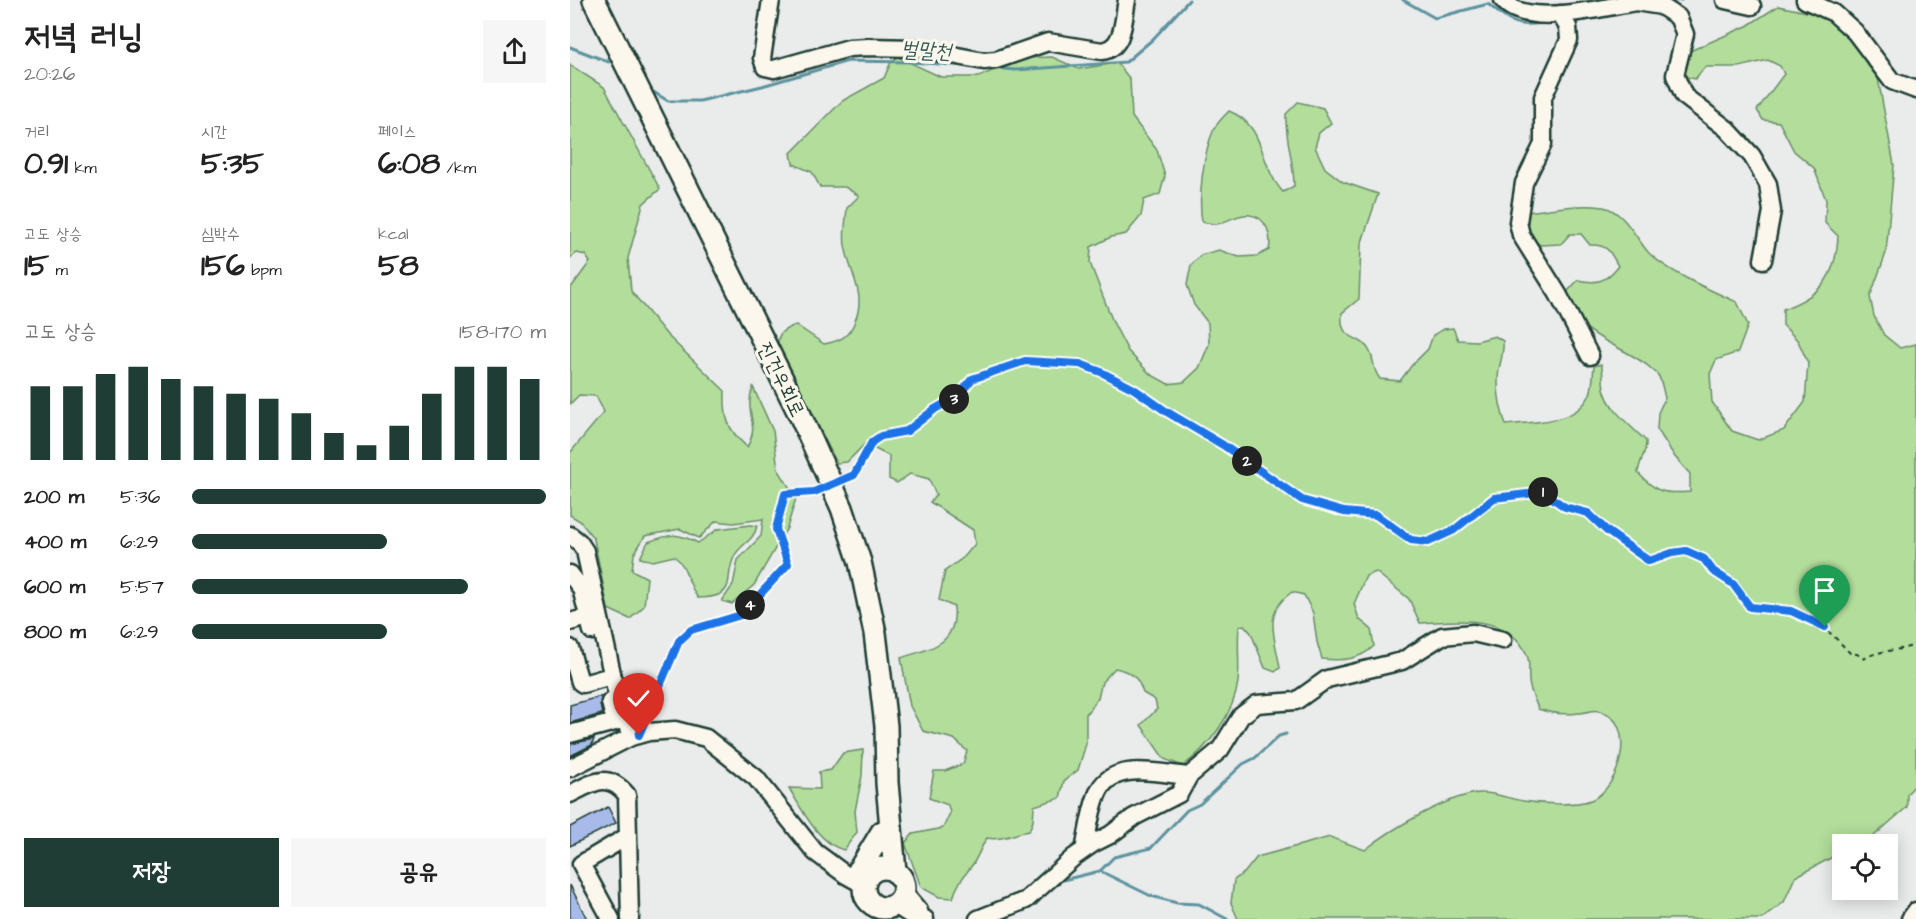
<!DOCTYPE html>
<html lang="ko">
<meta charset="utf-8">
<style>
body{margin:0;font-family:"Architects Daughter","Poor Story",sans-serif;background:#f6f6f6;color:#222;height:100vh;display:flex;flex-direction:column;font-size:22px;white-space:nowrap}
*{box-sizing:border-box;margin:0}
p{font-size:20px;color:#767676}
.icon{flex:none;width:33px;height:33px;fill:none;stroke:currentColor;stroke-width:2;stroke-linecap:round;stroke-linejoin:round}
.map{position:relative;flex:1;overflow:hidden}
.drawer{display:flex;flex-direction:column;background:#fff;width:570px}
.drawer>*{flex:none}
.controls{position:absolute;left:1262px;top:834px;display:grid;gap:12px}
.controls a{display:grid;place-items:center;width:66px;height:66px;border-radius:0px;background:#fff;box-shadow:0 3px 15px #0003;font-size:30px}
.pin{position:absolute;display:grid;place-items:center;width:51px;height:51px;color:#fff;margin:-62px -26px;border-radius:50% 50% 50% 0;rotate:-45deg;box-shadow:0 0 6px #0007}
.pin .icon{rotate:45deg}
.km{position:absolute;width:30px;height:30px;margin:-15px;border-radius:50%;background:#222;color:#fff;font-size:16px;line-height:30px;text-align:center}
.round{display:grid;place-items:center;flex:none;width:63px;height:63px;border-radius:0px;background:#f6f6f6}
.summary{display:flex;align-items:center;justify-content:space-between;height:102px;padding:0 24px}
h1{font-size:33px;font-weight:700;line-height:45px}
.figures{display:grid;grid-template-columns:repeat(3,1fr);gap:9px;height:102px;padding:6px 24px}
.figures div{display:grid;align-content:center}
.figures b{font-size:30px;font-weight:700}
.figures small{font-size:16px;font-weight:400}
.figures p{font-size:16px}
.chart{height:168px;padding:12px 24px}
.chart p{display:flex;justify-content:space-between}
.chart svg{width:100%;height:108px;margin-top:6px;stroke:#1f3d34;stroke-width:6}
.button{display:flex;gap:12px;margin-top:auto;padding:12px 24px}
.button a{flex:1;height:69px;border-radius:0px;background:#1f3d34;color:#fff;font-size:24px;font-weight:700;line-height:69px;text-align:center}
.button a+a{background:#f6f6f6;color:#222}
ul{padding:0 24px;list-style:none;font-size:20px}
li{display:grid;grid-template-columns:96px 72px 1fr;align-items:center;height:45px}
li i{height:15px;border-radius:8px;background:#1f3d34}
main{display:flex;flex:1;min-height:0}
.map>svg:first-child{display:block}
</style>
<main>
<section class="drawer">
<div class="summary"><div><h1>저녁 러닝</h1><p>20:26</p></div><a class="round"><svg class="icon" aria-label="share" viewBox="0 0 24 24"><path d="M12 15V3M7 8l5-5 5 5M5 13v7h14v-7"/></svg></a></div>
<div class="figures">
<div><p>거리</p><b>0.91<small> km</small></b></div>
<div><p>시간</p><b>5:35</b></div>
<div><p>페이스</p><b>6:08<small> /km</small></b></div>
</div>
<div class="figures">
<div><p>고도 상승</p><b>15<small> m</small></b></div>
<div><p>심박수</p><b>156<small> bpm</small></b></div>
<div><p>kcal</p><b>58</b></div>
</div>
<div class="chart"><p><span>고도 상승</span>158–170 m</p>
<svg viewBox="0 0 160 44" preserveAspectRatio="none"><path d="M5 44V14M15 44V14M25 44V9M35 44V6M45 44V11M55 44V14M65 44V17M75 44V19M85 44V25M95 44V33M105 44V38M115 44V30M125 44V17M135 44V6M145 44V6M155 44V11"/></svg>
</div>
<ul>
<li><b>200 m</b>5:36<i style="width:100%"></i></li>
<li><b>400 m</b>6:29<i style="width:55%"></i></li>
<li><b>600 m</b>5:57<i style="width:78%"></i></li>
<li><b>800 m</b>6:29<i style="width:55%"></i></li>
</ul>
<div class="button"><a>저장</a><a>공유</a></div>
</section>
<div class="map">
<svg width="1346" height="919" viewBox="0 0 1346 919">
<rect width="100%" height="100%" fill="#eaebeb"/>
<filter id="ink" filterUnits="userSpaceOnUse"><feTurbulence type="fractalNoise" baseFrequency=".0167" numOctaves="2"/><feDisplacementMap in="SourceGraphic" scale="12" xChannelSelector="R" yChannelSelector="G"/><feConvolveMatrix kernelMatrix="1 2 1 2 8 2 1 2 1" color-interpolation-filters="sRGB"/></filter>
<g filter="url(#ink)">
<path fill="#b2dd9b" stroke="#688d68" stroke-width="1.5" d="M1208 6 1256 16 1298 54 1308 78 1324 165 1316 253 1300 297 1304 316 1314 335 1330 348 1346 344V784L1337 794V807L1297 842 1272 844V852L1225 877 1214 902 1192 919H668L661 903 664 880 675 872 687 857 760 837 795 850C818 831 883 792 913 793 926 793 940 799 953 801 971 804 1005 806 1021 800 1050 789 1068 723 1031 711 1025 709 1015 713 1009 713 994 715 982 714 968 709 966 702 962 695 960 687 957 677 961 665 957 655 939 613 888 621 850 623L839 599 806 572 796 576 784 604 789 619 801 629 804 646C790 660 772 661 752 659L747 642 743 613 734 595 722 592C692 613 705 637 710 668L705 672 695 668 681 633 674 625 669 627C667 645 670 664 668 682 664 714 638 748 613 766L594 759 571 725 587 709 585 700 573 693C568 677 562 672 545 668L532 682 528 698 516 714V744L508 770 494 781 490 798 464 806 463 821 459 831C444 833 433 841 417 838 411 847 408 856 403 864 394 876 387 884 383 898L369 897 351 887 335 843 343 834 373 828 380 813 378 805 359 798 364 771H375L393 764 397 751 384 739 353 731 340 706 331 658C360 648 388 645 384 607L369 600 375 571 394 557 405 544 403 530 360 502 366 495 359 479 340 474 327 483 319 479V456L295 444 277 462 267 463 208 348C207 333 212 330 226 325L254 344C270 341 279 337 285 321 297 293 279 273 275 245 273 234 276 220 277 208L289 196 275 187H250L242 172 223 164 221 153 272 101 314 78 321 62 328 57 371 77H408L453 58 482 57 509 69 547 63 560 79 562 117 587 150 595 176 590 194 574 200 571 216 556 234 541 237 521 247 520 263 543 322 558 351 580 374 598 384 614 382 629 368 639 344 638 323 624 305 617 285 621 265 631 255 649 250 669 257 687 256 699 250C702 236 697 217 680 215 669 213 657 222 647 224 643 224 637 223 632 222 628 197 633 153 644 129 647 123 654 116 659 111 697 126 688 165 713 192L724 186C724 160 715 141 716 114L728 102 753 108 761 123 749 133 745 147 755 168 773 182 808 194 791 245 789 299 772 313C769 344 791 332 800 352 805 362 802 369 810 379L830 381 842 365 858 349 863 335 874 329 883 328 888 340 907 341 925 336 933 341C934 352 931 359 929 369 926 388 930 408 936 425 963 421 1007 425 1020 394 1023 386 1023 374 1024 366L1031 364C1034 373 1032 379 1034 388 1038 409 1061 426 1076 441 1077 452 1069 461 1068 473 1087 493 1093 494 1120 492V474L1105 457 1087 429 1088 413 1095 398C1093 391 1092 381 1088 375 1086 372 1081 369 1078 366 1051 344 996 333 998 291L1008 280C1027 284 1036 282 1048 266 1040 252 1038 244 1020 245L1011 234H1000L991 244 970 245 953 231 958 212C982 209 1009 203 1033 207 1053 210 1066 238 1078 252 1096 271 1142 291 1167 302L1178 325 1168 352 1146 360 1140 374 1142 402 1162 431 1188 440 1214 430 1235 402 1238 363 1228 341 1213 325V309C1251 295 1266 278 1268 236L1255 223 1256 200 1244 168 1224 151 1209 122 1193 120 1187 110 1214 74 1210 66 1198 60 1169 67H1135L1125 79 1112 76 1113 54 1177 26Z
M0 65 34 87 90 189 73 204 58 258 61 291 97 335 155 391C154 418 157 429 177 447 191 423 173 413 183 387L203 431 208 469 226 498 217 528 184 585 162 604 152 601 163 585 168 560 191 536 193 519 163 523 146 521 129 538 110 529 75 536 64 554 62 570 77 578 74 606 60 619 38 609 24 539 10 521 0 515V453L34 412 26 396 9 395 0 404V289L20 262 15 255 7 253 0 258Z
M180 525 187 526C184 541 172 543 165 555 152 579 171 597 128 598 117 584 118 566 104 556L83 561 70 558 78 542C100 534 106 532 128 543L148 529Z
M293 750 292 776 285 811 287 832 274 850C249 845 231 808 219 788L250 789 249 772 261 770 273 753Z"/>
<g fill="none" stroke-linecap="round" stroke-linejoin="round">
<path stroke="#5c939e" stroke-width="3" d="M833 0 865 18 918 4C949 30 946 24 985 23
M1098 2 1111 0
M1005 22 1051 13
M0 47 39 62
M422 68 446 70 556 62 583 39 619 0
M77 88 98 101H130L192 86 278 61 340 62 400 66
M530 871 544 857 581 848 617 810 630 804 673 764 685 758 709 736 716 734
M489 881 530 871 581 896 607 903 629 904 657 919
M460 907 466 904 473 896"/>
</g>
<path fill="#a7bae9" stroke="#1f3d34" stroke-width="1.5" d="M32 696 30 704 32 714 0 723V705Z
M24 739 22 745 0 756V744Z
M38 807 46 823 0 846V827Z
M0 885 17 919H0Z"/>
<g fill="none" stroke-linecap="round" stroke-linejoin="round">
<g stroke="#1f3d34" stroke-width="21">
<path id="minor" d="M201 0 192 58 195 67 204 69 279 48 298 47 345 48 414 61 426 60 478 42 532 51C555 48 553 18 557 0
M933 0C955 29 1034 7 1066 2L1091 6 1108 17 1115 34 1105 75 1114 96 1157 129 1182 156 1198 184 1202 211 1193 260
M1155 0 1182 6
M1235 0 1264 13 1285 32 1322 81 1346 90
M990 14 998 27 999 40 973 97V144L954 183 948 222 951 235 988 294 1020 356
M0 535 9 542 15 551 45 687 61 737 0 768
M0 574 11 588 22 631
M0 622 18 617
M0 648 10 682 13 684 34 678
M0 734 45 722 40 702
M61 737 79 732 105 730 136 738 186 778 245 852 276 875 294 885
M0 794C23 783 37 771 57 795L60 919
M514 850C518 832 520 812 527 795 540 759 590 774 619 776
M333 892 349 911 351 917
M325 905 342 916 355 919
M41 919 11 864 58 836
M408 919 456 900 504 857 524 843 540 835 564 817 609 794 619 776 650 750 671 716 687 704 726 701 757 679 832 661 872 636 903 633 933 640
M1340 919 1346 911"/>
</g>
<g stroke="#1f3d34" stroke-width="26">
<path id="major" d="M24 0 230 415 272 508 290 562 305 633 316 726 317 783 325 872
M294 888a20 20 0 1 1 40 0a20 20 0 1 1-40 0Z
M289 870 312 832"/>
</g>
<path stroke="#1f3d34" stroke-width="2" stroke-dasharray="4.5 4.5" stroke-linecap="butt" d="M284 475 302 442 311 436 337 431 365 409 388 397 402 379 455 361 510 364 531 372 564 389 597 412 653 445 732 499 774 512 806 515 841 540 858 542 884 530 924 498 973 492 995 507 1018 513 1037 531 1079 561 1102 553 1116 551 1134 559 1143 571 1163 584 1180 607C1194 609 1210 608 1223 611 1248 619 1263 635 1280 653L1287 654 1294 659C1308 649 1330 652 1346 644
M76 719 109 641 121 630 172 615 218 564 206 529 215 494 244 492"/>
<use href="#minor" stroke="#fbf7ec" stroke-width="16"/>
<use href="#major" stroke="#fbf7ec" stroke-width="21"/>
<path stroke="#1f3d34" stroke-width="2" stroke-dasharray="4.5 4.5" stroke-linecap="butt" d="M244 492 284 475"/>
</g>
</g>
<g fill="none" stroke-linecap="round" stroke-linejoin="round" filter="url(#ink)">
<g stroke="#fff" stroke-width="12">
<path id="route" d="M69 735 109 641 121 630 171 615 218 564 206 529 215 494 244 492 284 475 302 442 311 436 337 431 365 409 388 396 402 379 455 361 510 364 531 372 564 389 597 412 653 445 732 500 774 512 806 515 841 540 858 542 884 530 924 498 973 492 995 507 1018 513 1037 531 1079 561 1102 553 1116 551 1134 559 1143 571 1163 584 1180 607 1221 611 1255 627"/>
</g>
<use href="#route" stroke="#1a73e8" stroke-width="8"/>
</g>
<g text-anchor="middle" stroke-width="6" stroke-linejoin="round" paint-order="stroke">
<g font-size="20" fill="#1f3d34" stroke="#fbf7ec">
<text transform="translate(212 379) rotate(64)" y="7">진건우회로</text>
</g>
<g font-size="21" font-style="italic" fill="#335a57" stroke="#fbf7ec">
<text transform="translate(356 50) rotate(3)" y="7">벌말천</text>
</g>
</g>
</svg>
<div class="controls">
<a><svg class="icon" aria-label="locate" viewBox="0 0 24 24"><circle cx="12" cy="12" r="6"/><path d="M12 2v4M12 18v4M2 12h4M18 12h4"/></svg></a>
</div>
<div class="pin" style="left:1255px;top:627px;background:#1e9e55"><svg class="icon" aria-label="arrive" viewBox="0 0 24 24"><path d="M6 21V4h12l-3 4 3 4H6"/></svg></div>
<div class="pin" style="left:69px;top:735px;background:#d93025"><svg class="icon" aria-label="check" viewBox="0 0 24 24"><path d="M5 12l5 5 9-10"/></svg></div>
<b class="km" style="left:973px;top:492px">1</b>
<b class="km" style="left:677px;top:461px">2</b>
<b class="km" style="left:384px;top:399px">3</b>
<b class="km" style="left:180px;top:605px">4</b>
</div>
</main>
